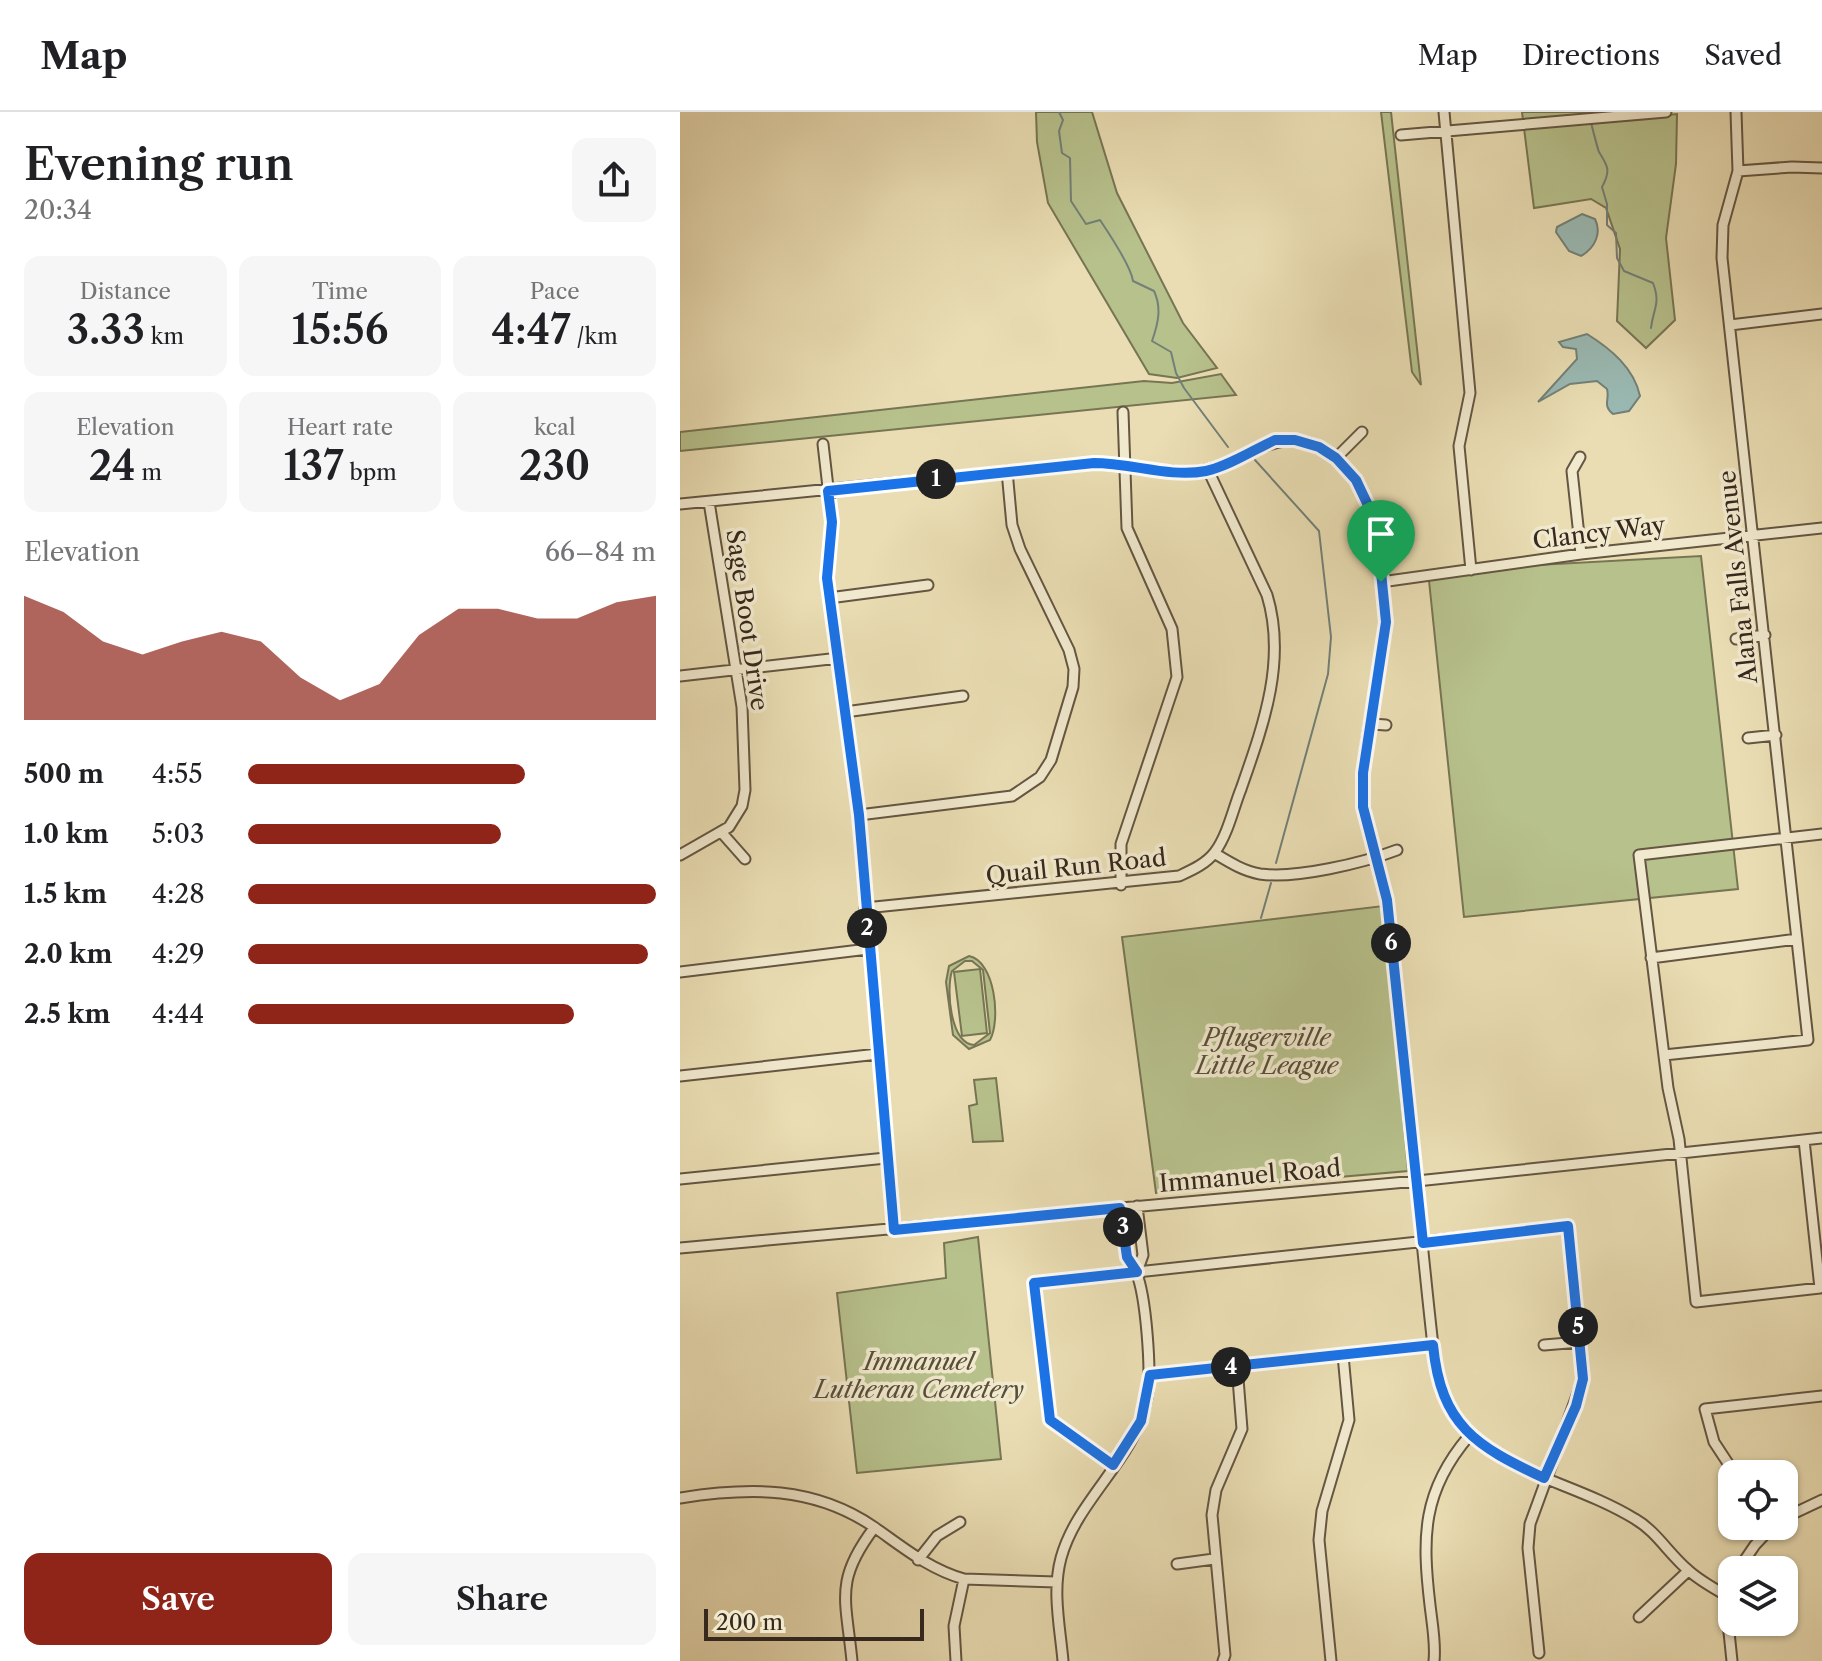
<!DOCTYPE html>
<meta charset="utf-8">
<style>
body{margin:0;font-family:"Libre Caslon Text",serif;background:#f6f6f6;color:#202124;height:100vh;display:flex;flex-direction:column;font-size:30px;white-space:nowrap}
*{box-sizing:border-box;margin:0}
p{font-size:26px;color:#757577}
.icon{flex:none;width:44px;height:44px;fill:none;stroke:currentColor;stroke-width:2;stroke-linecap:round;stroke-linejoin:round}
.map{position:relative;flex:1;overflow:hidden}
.sheet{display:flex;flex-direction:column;background:#fff;width:680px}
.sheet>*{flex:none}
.controls{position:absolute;left:1038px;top:1348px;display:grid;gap:16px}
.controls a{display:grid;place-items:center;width:80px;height:80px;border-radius:16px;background:#fff;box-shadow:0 2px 6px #0004;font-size:40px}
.scale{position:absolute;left:24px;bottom:20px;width:220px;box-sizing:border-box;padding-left:8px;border:4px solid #37291d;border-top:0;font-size:22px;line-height:28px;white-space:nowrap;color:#37291d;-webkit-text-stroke:6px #f1e9ce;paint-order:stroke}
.pin{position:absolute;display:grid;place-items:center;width:68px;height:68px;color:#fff;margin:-82px -34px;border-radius:50% 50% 50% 0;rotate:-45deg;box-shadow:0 0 8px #0007}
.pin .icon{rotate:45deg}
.km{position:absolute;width:40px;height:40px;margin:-20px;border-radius:50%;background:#222;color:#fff;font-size:22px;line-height:40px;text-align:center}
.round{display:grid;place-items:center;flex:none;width:84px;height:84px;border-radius:16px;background:#f6f6f6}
.overview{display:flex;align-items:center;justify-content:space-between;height:136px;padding:0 24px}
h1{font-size:44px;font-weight:600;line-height:60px}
.figures{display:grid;grid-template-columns:repeat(3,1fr);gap:12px;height:136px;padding:8px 24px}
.figures div{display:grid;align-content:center;border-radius:16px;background:#f6f6f6;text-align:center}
.figures b{font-size:40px;font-weight:600}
.figures small{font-size:22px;font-weight:400}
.figures p{font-size:22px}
.chart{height:224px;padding:16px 24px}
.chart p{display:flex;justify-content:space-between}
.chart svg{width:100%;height:144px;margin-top:8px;fill:#8f2418;opacity:.7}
.action{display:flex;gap:16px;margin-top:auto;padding:16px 24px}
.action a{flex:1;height:92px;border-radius:16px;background:#8f2418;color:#fff;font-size:32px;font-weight:600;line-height:92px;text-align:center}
.action a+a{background:#f6f6f6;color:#202124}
ul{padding:0 24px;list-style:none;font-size:26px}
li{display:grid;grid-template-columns:128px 96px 1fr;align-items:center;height:60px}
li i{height:20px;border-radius:10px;background:#8f2418}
header{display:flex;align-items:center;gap:48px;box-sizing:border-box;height:112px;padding:0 40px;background:#fff;border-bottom:2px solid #e0e0e0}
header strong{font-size:38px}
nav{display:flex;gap:44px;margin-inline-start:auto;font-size:28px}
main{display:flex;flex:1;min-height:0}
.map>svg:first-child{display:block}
</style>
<header>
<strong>Map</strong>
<nav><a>Map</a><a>Directions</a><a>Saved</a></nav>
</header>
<main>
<section class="sheet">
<div class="overview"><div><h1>Evening run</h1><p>20:34</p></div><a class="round"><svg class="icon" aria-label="share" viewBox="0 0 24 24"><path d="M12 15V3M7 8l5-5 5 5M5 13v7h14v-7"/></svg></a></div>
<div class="figures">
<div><p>Distance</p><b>3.33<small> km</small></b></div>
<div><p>Time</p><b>15:56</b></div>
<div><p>Pace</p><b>4:47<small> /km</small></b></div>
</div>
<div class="figures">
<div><p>Elevation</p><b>24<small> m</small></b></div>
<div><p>Heart rate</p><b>137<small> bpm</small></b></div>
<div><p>kcal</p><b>230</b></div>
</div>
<div class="chart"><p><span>Elevation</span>66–84 m</p>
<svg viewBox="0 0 160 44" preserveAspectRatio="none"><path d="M0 44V6L10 11L20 20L30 24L40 20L50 17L60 20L70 31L80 38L90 33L100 18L110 10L120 10L130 13L140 13L150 8L160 6V44z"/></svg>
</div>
<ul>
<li><b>500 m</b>4:55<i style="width:68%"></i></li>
<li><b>1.0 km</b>5:03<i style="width:62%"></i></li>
<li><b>1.5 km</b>4:28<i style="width:100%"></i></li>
<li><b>2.0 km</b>4:29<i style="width:98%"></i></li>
<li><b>2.5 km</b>4:44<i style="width:80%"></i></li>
</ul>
<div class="action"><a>Save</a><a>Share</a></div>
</section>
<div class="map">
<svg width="1142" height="1549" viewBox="0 0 1142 1549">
<rect width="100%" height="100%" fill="#eaddb3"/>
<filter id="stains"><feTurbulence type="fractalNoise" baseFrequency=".0025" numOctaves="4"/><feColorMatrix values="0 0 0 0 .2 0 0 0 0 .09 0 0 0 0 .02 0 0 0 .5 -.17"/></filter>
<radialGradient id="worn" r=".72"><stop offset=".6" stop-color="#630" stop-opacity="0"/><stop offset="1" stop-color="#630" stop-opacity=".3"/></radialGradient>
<path fill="#b7c18c" stroke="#777554" stroke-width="2" fill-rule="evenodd" d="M356 0H412L437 81 503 211 537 256 497 266 469 262 368 91 357 30Z
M701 0H711L741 273 732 260Z
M842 0H925L945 7 997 2 996 52 986 126 995 208 966 236 937 209 940 137 926 96 911 87 854 96Z
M541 262 556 283 0 339V320L464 269 492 271Z
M1021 444 1058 777 784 805 748 459Z
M703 794 728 1059 476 1081 442 825Z
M289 844C315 849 321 908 310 928L289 937 273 923 266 870 269 854ZM285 849H292L303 858 310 921 294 933C270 931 266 877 272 859Z
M300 857 307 921 282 924 274 860Z
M316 966 323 1029 293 1030 289 994 297 992 294 968Z
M298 1125 321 1347 177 1361 157 1181 266 1166 264 1131Z"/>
<path fill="#9abab4" stroke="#728078" stroke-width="2" d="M902 102 915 107C922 121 915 136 901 144L889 139 876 120 877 115Z
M907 222C931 237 954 256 960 284L949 299 933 302C922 293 930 288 927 277L917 269 890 272 858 290 897 247 896 237 883 235 879 230Z"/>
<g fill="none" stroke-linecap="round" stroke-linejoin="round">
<path stroke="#728078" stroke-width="2" d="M379 0 383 8 379 19 382 41 390 46 391 89 406 112 420 108C430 123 451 154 453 169L474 179C482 196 478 212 472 229L491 240 496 261 504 276 548 335
M911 10C912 15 918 38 919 40 928 54 931 59 922 75L927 92V113L936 121 937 146 944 159 973 171C981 192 973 197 971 216
M575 348 639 419 651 525 648 562 596 751
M581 806 591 771"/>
<g stroke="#645642" stroke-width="13">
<path id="minor" d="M764 0 790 281 779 334 791 458
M721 23 986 0
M1058 59 1112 55 1142 56
M1050 213 1142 202
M143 332 152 410 147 466 179 703 214 1118
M900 345 892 359 901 442
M656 346 682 320
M0 392 414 351C446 351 478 361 510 360 563 358 602 300 656 346 696 381 697 424 702 472 703 486 707 501 706 514 700 564 686 614 683 663 680 710 702 748 707 793 725 943 737 1093 754 1243 769 1359 873 1357 955 1407 976 1419 989 1442 1008 1458 1020 1469 1035 1477 1049 1485
M701 470 901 442 1142 416
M149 486 248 473
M1056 527 1085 523
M0 564 159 546
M165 600 283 584
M692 612 706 613
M1068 626 1096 623
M179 703 332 684 360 665 371 648 393 575 394 557 389 538 340 437 332 413 327 359
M42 721 65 747
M534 741C549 750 563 759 580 762 616 767 683 751 717 738
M0 743 49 715 62 694 65 678 62 595 29 390
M441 773V732L497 565 492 517 447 416 443 300
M185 796 499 764C512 758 526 752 535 740 548 722 553 697 561 677 583 614 607 549 587 483L528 358
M971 846 1117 827
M0 860 188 837
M984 943 1128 928 1042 146 1043 113 1058 59 1056 0
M0 964 198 942
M1124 1028 1140 1176 1016 1190 999 1027 988 976 959 743 1142 722
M0 1067 206 1046
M0 1136 737 1069 1142 1026
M457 1160 463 1143 457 1094
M864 1233 900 1230
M470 1263 753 1233
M433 1353 370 1308 354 1171 888 1114 903 1267 850 1412 848 1436 859 1541
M1055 1362 1034 1330 1025 1297 1142 1284
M0 1386C70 1375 134 1374 194 1415 224 1436 249 1457 284 1467L376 1470
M1104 1406 1142 1388
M238 1448 257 1424 280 1410
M497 1452 534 1447
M1058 1458 1075 1433 1093 1414
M959 1505 1008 1459
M172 1549C166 1487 154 1469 194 1416
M276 1549 274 1514 284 1467
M383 1549C380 1515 372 1479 381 1446 397 1387 456 1347 467 1286 472 1261 466 1183 456 1160 454 1154 449 1150 447 1144 442 1129 442 1111 440 1096
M543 1549 545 1543 532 1403 536 1378 562 1317 557 1254
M651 1549 639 1428 642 1399 669 1308 663 1243
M754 1549C756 1531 752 1511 750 1493 742 1425 742 1379 789 1324
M1052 1549 1047 1501 1052 1475"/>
</g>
<use href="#minor" stroke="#f1e9ce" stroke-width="9"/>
</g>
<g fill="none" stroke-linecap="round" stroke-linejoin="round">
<g stroke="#fff" stroke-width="16">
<path id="route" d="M595 328H615L639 335 656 346 676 368 696 410 706 510 683 661V695L707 788 743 1131 888 1114 903 1267 896 1294 864 1366C796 1334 761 1314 753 1233L470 1263 461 1309 433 1353 370 1308 354 1171 457 1160 447 1145 440 1096 214 1118 179 703 147 466 152 410 148 379 414 351C451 351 490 366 526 359 549 354 573 338 595 328Z"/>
</g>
<use href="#route" stroke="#1a73e8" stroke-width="10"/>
</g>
<g text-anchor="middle" stroke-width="7" stroke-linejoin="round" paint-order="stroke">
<g font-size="24" fill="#37291d" stroke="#f1e9ce">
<text transform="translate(919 421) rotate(-7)" y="8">Clancy Way</text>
<text transform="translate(1058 465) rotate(-96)" y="8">Alana Falls Avenue</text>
<text transform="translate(67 508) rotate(82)" y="8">Sage Boot Drive</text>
<text transform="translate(396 755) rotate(-6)" y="8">Quail Run Road</text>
<text transform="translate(570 1064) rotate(-5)" y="8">Immanuel Road</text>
</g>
<g font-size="24" font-style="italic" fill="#574f39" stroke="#f1e9ce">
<text x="587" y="934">Pflugerville<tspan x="587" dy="28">Little League</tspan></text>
<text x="239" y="1258">Immanuel<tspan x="239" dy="28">Lutheran Cemetery</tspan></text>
</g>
</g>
<rect width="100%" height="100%" filter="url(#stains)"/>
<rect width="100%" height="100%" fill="url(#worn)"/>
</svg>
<div class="controls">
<a><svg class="icon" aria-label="locate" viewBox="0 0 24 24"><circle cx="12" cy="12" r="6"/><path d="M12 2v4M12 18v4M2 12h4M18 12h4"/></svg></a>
<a><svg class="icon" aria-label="layers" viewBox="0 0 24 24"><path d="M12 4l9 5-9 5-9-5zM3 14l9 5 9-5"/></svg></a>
</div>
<div class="scale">200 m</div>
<div class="pin" style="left:701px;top:470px;background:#1e9e55"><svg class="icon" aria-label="arrive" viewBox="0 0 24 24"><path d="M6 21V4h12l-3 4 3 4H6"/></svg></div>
<b class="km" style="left:256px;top:367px">1</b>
<b class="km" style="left:187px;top:816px">2</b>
<b class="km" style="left:443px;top:1115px">3</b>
<b class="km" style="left:551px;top:1255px">4</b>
<b class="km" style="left:898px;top:1215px">5</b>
<b class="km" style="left:711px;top:831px">6</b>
</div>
</main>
